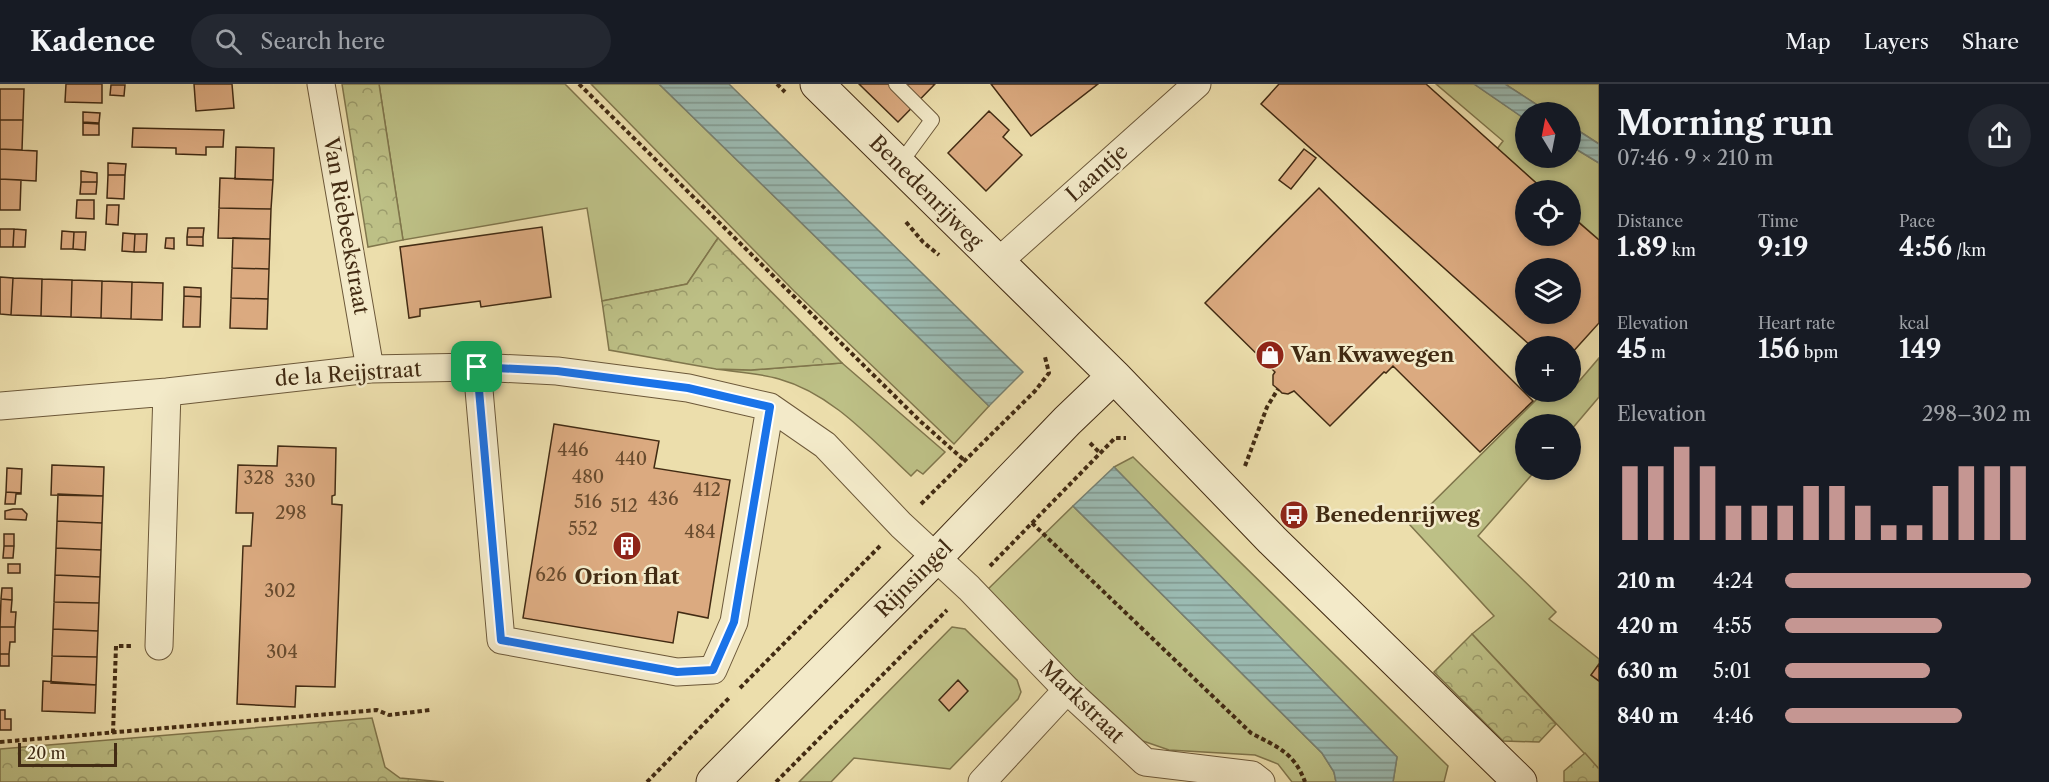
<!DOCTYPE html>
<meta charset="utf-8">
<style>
body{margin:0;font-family:"Libre Caslon Text",serif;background:#242831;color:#f1f3f6;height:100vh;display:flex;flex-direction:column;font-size:22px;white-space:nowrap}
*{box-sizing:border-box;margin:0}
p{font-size:20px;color:#9ea1a6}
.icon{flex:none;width:33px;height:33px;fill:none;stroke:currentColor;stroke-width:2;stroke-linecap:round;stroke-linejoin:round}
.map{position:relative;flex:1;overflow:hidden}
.sheet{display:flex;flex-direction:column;background:#171b24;width:450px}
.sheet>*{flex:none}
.needle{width:39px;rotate:350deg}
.buttons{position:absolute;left:1515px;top:18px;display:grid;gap:12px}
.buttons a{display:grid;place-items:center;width:66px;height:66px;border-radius:50%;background:#171b24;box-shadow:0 3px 9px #0003;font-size:30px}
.scale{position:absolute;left:18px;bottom:15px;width:99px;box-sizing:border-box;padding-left:6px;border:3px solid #422b13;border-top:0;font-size:16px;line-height:21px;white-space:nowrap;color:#422b13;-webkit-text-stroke:4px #f3eac9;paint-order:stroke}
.pin{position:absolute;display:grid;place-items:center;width:51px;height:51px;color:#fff;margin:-26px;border-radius:12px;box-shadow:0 3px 9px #0006}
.round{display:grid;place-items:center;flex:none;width:63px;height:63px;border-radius:32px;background:#242831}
.headline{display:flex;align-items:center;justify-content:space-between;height:102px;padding:0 18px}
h1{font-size:33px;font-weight:700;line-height:45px}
.figures{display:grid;grid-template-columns:repeat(3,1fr);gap:9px;height:102px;padding:6px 18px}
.figures div{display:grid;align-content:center}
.figures b{font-size:26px;font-weight:700}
.figures small{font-size:16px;font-weight:400}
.figures p{font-size:16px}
.chart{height:168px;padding:12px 18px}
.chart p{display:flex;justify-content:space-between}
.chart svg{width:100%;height:108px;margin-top:6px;stroke:#c59692;stroke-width:6}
ul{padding:0 18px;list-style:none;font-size:20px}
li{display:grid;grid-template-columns:96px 72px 1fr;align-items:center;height:45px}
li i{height:15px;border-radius:8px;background:#c59692}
header{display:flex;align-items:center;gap:36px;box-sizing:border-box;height:84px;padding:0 30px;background:#171b24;border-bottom:2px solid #363941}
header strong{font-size:28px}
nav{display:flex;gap:33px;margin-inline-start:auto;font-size:21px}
.search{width:420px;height:54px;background:#242831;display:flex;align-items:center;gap:15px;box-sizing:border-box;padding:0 21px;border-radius:33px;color:#9ea1a6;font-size:22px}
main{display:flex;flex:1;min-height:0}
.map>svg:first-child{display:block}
</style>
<header>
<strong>Kadence</strong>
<div class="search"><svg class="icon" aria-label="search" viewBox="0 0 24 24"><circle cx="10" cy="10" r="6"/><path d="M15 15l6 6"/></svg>Search here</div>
<nav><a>Map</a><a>Layers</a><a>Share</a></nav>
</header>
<main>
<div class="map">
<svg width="1599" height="698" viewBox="0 0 1599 698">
<defs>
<pattern id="forest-crowns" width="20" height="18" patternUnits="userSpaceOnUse" patternTransform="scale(1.5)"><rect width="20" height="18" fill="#bdc086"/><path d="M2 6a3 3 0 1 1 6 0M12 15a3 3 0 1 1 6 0" fill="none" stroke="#9b9c6c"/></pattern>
<pattern id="water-rules" width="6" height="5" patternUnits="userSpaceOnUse" patternTransform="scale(1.5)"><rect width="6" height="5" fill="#9bbbb3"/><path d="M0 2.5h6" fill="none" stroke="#809890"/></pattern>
</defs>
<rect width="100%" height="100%" fill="#ecdeac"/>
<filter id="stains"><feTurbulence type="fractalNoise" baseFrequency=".00333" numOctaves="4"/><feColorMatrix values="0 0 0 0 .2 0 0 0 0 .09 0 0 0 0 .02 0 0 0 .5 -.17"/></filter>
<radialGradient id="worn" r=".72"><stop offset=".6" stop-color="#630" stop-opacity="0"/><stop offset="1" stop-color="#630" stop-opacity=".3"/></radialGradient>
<path fill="#bdc086" stroke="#80764c" stroke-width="1.5" d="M379 0H565L718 154 687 200 602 217 587 124 403 156Z
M591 0H659L989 322 954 360 794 207Z
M1436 0H1474L1525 35 1526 74H1570L1571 62 1599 79V156L1571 131 1570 106H1544L1497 65 1503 57Z
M1505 0H1599V60L1571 42 1570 28H1548Z
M1599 274V313L1571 346 1570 340H1526V386H1536L1478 452 1556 528 1549 535 1599 575V580L1591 591 1599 597V685L1472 550 1494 532 1410 441 1544 308H1570L1571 299 1575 302Z
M842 279 945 368 923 390 917 386 911 392C872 356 833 310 779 295 759 289 736 288 716 285L751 286Z
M1133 373 1448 682 1444 698H1393L1397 673 1114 383Z
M1073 422 1322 669 1334 688 1336 698H1292L1278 680 1255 671 1169 666 1143 657 983 510Z
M952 543 965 545 1017 596 1021 608 1018 615 950 685 854 674 831 698H799Z"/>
<path fill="url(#forest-crowns)" stroke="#80764c" stroke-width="1.5" d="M342 0H379L403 156 368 163Z
M718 154 842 279 751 286 716 285 609 266 602 217 687 200Z
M1472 550 1556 640 1539 658 1503 657 1434 588Z
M372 634 385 683 400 694 444 698H0V665Z
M1585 669 1599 685V698H1564V687Z"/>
<path fill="url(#water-rules)" stroke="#778173" stroke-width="1.5" d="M659 0H729L1023 288 989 322Z
M1474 0H1505L1548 28H1526L1525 35Z
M1571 42 1599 60V79L1571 62Z
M1114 383 1397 673 1393 698H1336L1334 688 1322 669 1073 422Z"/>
<path fill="#dbaa80" stroke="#422b13" stroke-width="1.5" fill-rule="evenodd" d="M66 0H102V19L65 18Z
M194 0H232L234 24 196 27Z
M859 0H935L898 38Z
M991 0H1098L1031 52Z
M1279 0H1426L1544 106H1526V152H1570V131L1599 156V239L1570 271V262H1531L1261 20ZM1526 184H1570V230H1526Z
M111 1H125L124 12 110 11Z
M0 5H24L23 36H0Z
M989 27 1009 46 1003 53 1022 71 986 107 948 69Z
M83 28 100 29 99 39 83 38Z
M0 36H23L22 66 0 65Z
M83 39 99 40V51H83Z
M133 44 224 46 223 63H206V71L176 70V64L132 63Z
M236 63 274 64 273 96 235 95Z
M0 65 37 67 36 97 0 95Z
M1304 65 1316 74 1291 105 1279 96Z
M108 79 126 80 125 91H108Z
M81 87 97 89V98H81Z
M108 91H125L124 115 107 114Z
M220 94 273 96 271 125 219 124Z
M0 95 21 96 20 126H0Z
M81 98H97L96 110H80Z
M1319 104 1533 317 1480 368 1393 282 1386 289 1384 288 1330 342 1294 307 1288 310 1282 309 1278 305 1273 301V291L1275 288 1205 219Z
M77 116H94V135L76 134Z
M107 121H119L118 141 106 140Z
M219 124 271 125 270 155 218 154Z
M542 143 551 213 481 223 480 217 420 225V232L409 234 400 163Z
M188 144H204L203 153H187Z
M0 145H14L13 163H0Z
M14 145 26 146 25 163H13Z
M62 147 74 148 73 165H61Z
M74 148H86L85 166 73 165Z
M123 149 135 150 134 168 122 167Z
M135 150H147L146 168H134Z
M187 153H203V162L187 161Z
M166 154H174V165L165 164Z
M233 154 270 155 269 185 232 184Z
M232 184 269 185 268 215 231 214Z
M0 193 13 194 11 231 0 230Z
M13 194 42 195 41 232 11 231Z
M42 195 72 196 71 233 41 232Z
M72 196 102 197 101 234 71 233Z
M102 197 132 198 131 235 101 234Z
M132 198 163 199 162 236 131 235Z
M184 203 201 204V213L184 212Z
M184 212 201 213 200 243H183Z
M231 214 268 215 267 245 230 244Z
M554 340 659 357 654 384 730 396 708 534 678 528 673 559 523 534Z
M278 362 336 364 335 411 332 412V420L342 421 335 603 296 602 295 623 237 620 243 462H251L253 429H236L238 381 277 382Z
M52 381 104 383 103 412 51 411Z
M7 384 22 385 21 409 6 408Z
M6 408 21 409V410H16L15 420H5Z
M58 410 103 412 102 439 57 437Z
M13 425H22L27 430 26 436 5 435V427Z
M57 437 102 439 101 466 56 464Z
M4 450H14V462H4Z
M4 462H14L13 474H3Z
M56 464 101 466 100 493 55 491Z
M8 480H20V489H8Z
M55 491 100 493 99 519 54 518Z
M2 504H12V516L1 515Z
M1 515 12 516 11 528H16L15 543H0Z
M54 518 99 519 98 547 53 545Z
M0 543H15V558H10L9 570H0Z
M53 545 98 547 97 573 52 572Z
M0 570H9V582H0Z
M52 572 97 573 96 601 51 599Z
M1599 580V597L1591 591Z
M958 596 968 607 949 627 939 616Z
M43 597 96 601 95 629 42 627Z
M0 626H5V635H11V646H0Z"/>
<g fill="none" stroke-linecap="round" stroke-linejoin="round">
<g stroke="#6c5839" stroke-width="16">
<path id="lane" d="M896 0 932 36 899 81"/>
</g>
<g stroke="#6c5839" stroke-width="29">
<path id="street" d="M321 0 370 285
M998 178 1197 0
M477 283 501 556 677 588 713 586 734 538 770 323
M0 322 167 308 370 285 477 283 557 287 688 304 770 323 825 361 901 441 969 504 1067 606 1145 678 1252 691 1261 698
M159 562 167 308
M982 698 1067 606"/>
</g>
<g stroke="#422b13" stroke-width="35">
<path id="secondary" d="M817 0 1114 292 1272 456 1520 698
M713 698 936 473 1067 337 1114 292"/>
</g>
<path stroke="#422b13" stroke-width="4" stroke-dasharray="4.5 3" stroke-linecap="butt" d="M579 0 920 337 964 376
M777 0 785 8
M906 138 923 158 939 171
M1090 359 1100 369
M1245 382 1267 323 1278 305
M921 420 1035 307 1049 289 1045 273
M1032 439 1251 649C1277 663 1294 668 1305 698
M990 482 1115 354H1126
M740 604 880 462
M113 649 116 562H131
M0 658 377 626 389 631 430 626
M647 698 730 613
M776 698 947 526"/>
<use href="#lane" stroke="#f3eac9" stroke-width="14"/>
<use href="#street" stroke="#f3eac9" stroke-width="27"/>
<use href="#secondary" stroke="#f3eac9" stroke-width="33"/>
</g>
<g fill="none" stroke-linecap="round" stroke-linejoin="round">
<g stroke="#fff" stroke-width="12">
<path id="route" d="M477 283 557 287 688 304 770 323 734 538 713 586 677 588 501 556Z"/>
</g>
<use href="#route" stroke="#1a73e8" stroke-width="8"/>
</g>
<defs>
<g id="shop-disc" transform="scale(1.5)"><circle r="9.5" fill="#8f2418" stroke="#f3eac9"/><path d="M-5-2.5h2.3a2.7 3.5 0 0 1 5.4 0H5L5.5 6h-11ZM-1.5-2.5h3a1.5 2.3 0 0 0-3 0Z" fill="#fff"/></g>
<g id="bus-disc" transform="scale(1.5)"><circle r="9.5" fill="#8f2418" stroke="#f3eac9"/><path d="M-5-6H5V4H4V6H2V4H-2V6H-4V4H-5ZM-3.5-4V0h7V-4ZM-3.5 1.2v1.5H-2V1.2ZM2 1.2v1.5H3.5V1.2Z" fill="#fff"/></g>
<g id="building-disc" transform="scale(1.5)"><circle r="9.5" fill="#8f2418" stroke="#f3eac9"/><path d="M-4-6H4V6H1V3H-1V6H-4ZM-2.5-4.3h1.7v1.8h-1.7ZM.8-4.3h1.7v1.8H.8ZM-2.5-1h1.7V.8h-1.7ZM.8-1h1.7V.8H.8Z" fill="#fff"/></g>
</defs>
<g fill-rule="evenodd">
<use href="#shop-disc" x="1270" y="271"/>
<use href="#bus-disc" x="1294" y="431"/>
<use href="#building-disc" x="627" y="462"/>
</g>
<g text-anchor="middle" stroke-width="5" stroke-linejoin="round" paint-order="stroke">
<g font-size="18" fill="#684b2e">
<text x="573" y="372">446</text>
<text x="631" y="381">440</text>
<text x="588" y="399">480</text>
<text x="259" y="400">328</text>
<text x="300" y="403">330</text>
<text x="707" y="412">412</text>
<text x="663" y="421">436</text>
<text x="588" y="424">516</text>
<text x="624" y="428">512</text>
<text x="291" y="435">298</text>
<text x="583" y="451">552</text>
<text x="700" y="454">484</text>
<text x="551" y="497">626</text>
<text x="280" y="513">302</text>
<text x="282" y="574">304</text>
</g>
<g font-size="21" fill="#422b13" stroke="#f3eac9">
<text transform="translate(1097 89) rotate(-42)" y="7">Laantje</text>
<text transform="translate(926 108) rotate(45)" y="7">Benedenrijweg</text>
<text transform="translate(346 142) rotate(80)" y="7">Van Riebeekstraat</text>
<text transform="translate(348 290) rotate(-4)" y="7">de la Reijstraat</text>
<text transform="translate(914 495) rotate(-45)" y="7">Rijnsingel</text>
<text transform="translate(1082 618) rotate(44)" y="7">Markstraat</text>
</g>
<g font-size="21" font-weight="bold" fill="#422b13" stroke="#f3eac9" text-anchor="start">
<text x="1291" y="278">Van Kwawegen</text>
<text x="1315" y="438">Benedenrijweg</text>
<text x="627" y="500" text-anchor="middle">Orion flat</text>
</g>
</g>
<rect width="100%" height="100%" filter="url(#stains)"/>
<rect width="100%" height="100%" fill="url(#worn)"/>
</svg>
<div class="buttons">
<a><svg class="needle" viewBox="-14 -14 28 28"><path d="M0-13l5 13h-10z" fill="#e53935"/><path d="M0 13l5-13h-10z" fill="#9ea1a6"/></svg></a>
<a><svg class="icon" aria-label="locate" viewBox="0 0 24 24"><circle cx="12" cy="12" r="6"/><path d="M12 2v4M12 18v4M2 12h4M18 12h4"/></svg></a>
<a><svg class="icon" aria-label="layers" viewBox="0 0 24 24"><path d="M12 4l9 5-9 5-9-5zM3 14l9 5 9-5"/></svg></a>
<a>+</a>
<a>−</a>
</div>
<div class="scale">20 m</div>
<div class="pin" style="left:477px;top:283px;background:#1e9e55"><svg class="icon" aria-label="arrive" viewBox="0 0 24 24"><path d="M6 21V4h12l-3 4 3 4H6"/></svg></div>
</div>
<section class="sheet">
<div class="headline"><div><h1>Morning run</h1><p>07:46 · 9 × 210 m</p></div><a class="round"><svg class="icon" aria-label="share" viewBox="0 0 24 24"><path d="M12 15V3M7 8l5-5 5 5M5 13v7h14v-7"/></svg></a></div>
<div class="figures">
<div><p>Distance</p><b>1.89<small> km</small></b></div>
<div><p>Time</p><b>9:19</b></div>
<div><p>Pace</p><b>4:56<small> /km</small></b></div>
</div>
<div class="figures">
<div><p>Elevation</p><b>45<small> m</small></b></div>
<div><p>Heart rate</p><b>156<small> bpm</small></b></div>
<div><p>kcal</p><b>149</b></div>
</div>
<div class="chart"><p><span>Elevation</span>298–302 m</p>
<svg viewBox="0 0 160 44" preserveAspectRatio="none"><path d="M5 44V14M15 44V14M25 44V6M35 44V14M45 44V30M55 44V30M65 44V30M75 44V22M85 44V22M95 44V30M105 44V38M115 44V38M125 44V22M135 44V14M145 44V14M155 44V14"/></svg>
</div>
<ul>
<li><b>210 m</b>4:24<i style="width:100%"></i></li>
<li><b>420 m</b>4:55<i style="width:64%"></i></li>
<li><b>630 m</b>5:01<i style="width:59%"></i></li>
<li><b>840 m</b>4:46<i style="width:72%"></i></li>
</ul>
</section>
</main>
